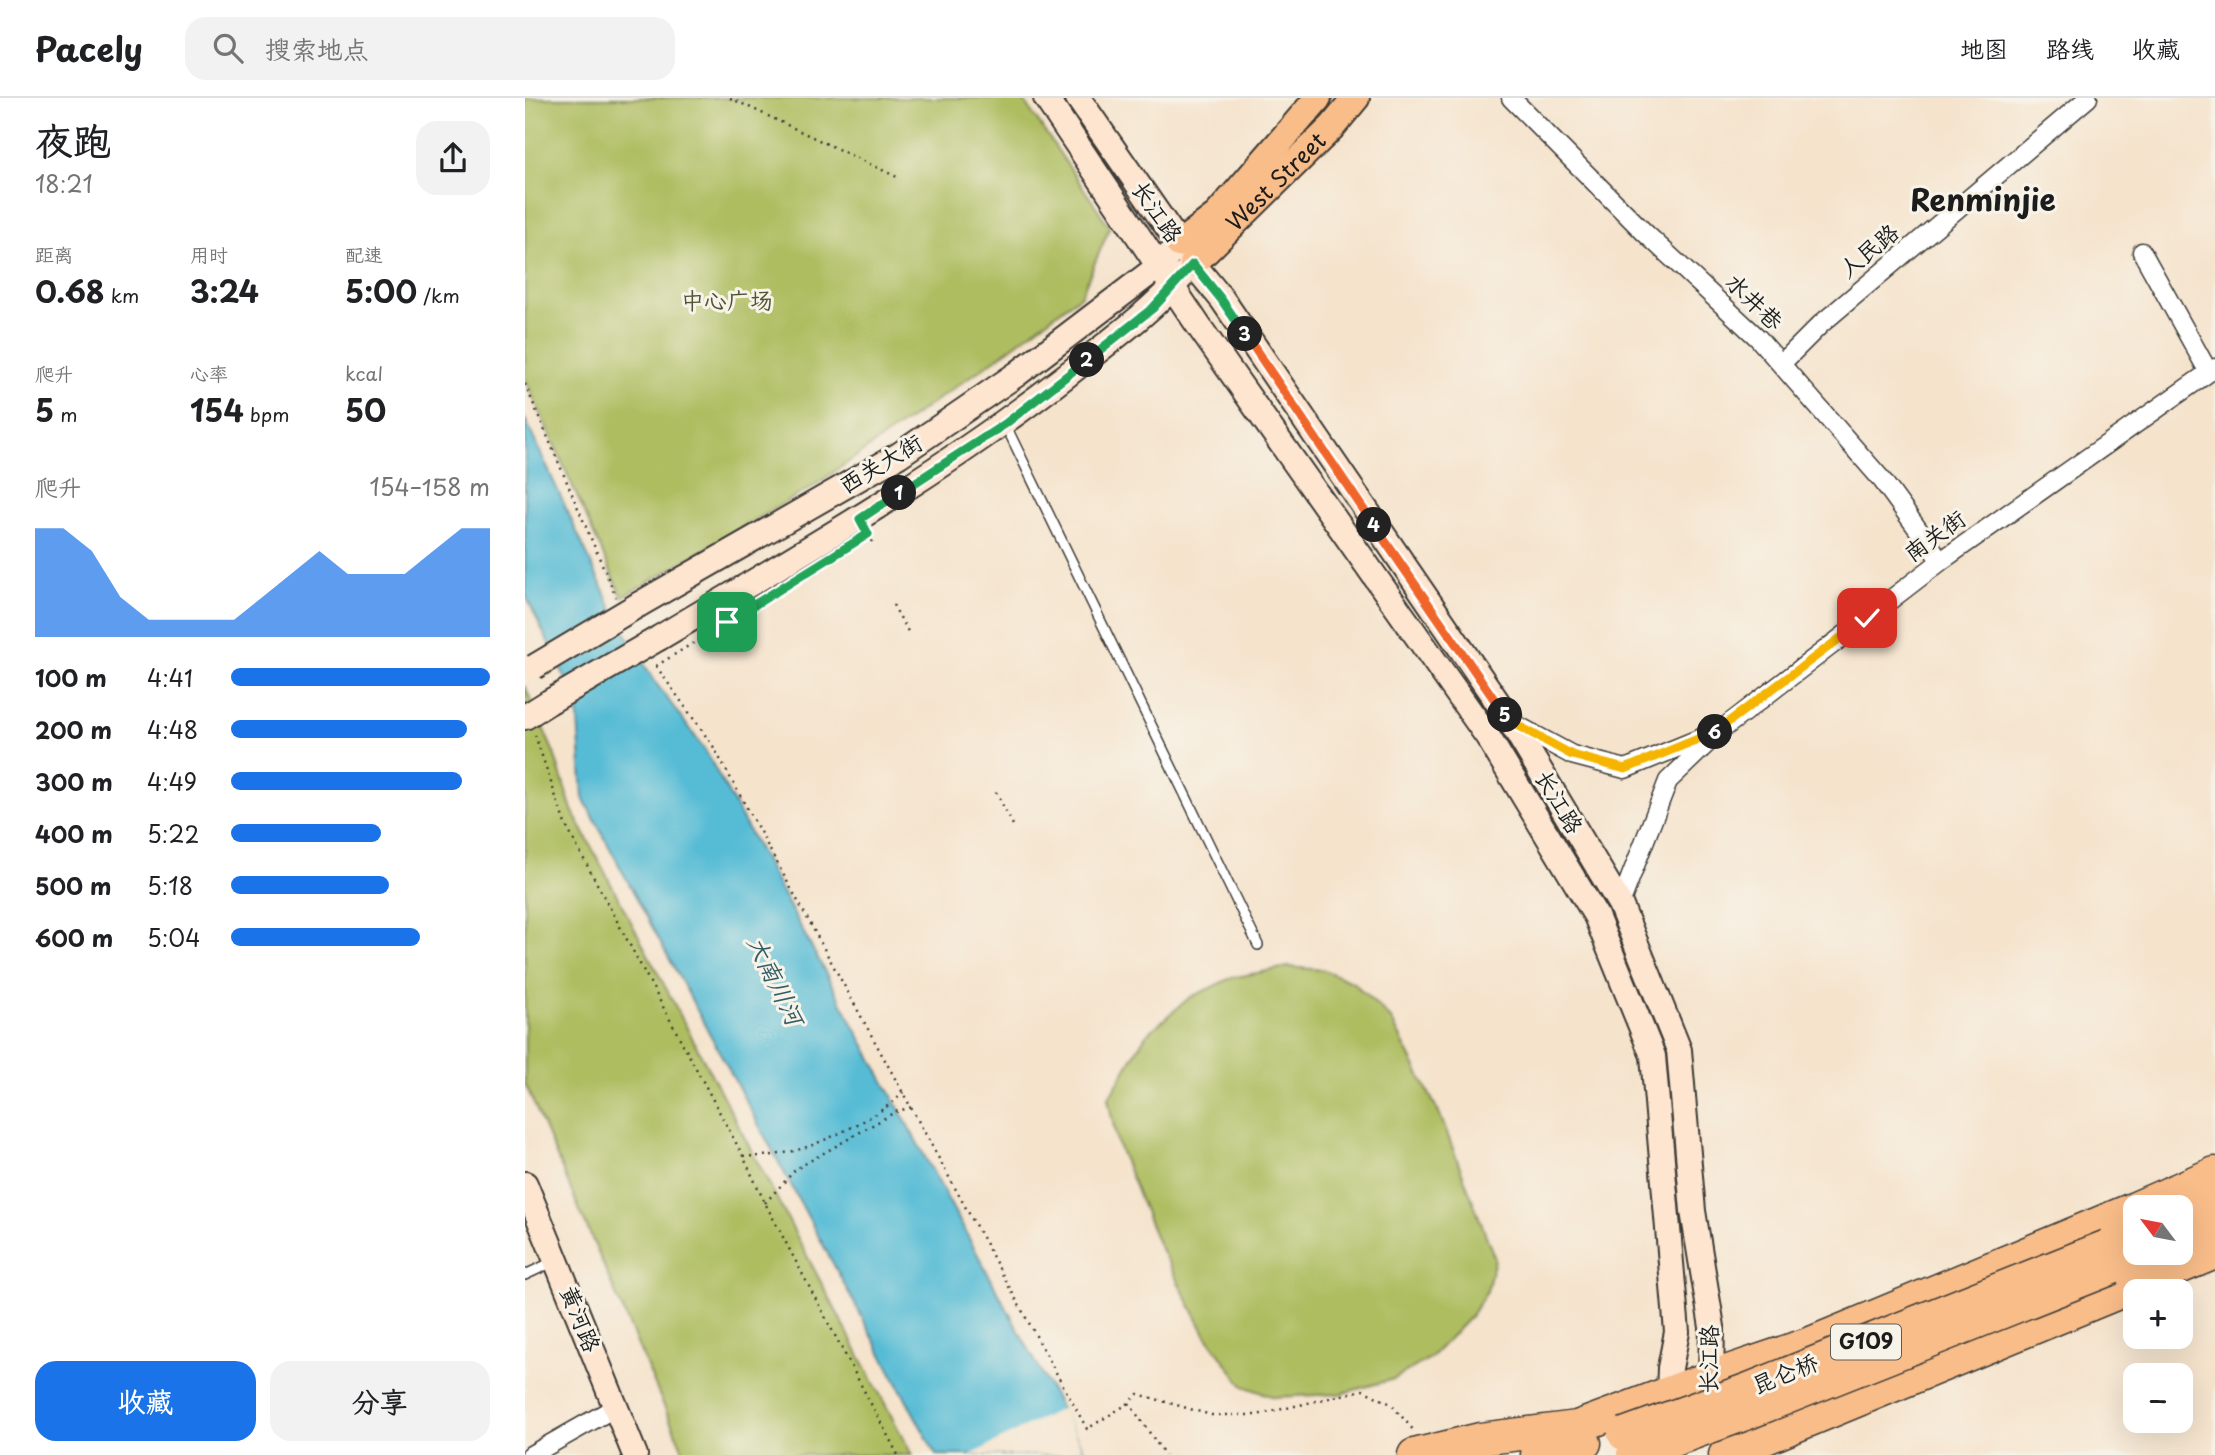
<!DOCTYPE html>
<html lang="zh">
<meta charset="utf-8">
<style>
body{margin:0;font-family:"Playpen Sans","LXGW WenKai TC",sans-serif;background:#f2f2f2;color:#202124;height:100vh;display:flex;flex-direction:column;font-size:26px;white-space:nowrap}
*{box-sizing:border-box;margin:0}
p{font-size:23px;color:#757577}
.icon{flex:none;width:38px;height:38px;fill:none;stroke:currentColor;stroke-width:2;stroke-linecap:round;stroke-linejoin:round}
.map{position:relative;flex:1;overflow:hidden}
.panel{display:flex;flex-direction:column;background:#fff;width:525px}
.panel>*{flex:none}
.needle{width:46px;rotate:302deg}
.tools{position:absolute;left:1598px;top:1097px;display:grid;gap:14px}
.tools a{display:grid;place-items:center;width:70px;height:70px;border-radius:14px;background:#fff;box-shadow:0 7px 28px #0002;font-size:35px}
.pin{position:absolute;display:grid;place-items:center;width:60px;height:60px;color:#fff;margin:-30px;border-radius:14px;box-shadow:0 4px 10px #0006}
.km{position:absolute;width:35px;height:35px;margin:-18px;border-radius:50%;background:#222;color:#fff;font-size:19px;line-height:35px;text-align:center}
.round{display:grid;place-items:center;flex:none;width:74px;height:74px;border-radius:21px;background:#f2f2f2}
.overview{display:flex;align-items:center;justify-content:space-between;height:119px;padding:0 35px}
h1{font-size:38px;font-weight:700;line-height:52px}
.figures{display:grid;grid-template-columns:repeat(3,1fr);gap:10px;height:119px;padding:7px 35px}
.figures div{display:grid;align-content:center}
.figures b{font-size:30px;font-weight:700}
.figures small{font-size:19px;font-weight:400}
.figures p{font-size:19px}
.chart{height:196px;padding:14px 35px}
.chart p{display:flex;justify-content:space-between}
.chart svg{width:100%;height:126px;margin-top:7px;fill:#1a73e8;opacity:.7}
.button{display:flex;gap:14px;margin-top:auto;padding:14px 35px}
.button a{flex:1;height:80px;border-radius:21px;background:#1a73e8;color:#fff;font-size:28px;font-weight:700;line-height:80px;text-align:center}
.button a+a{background:#f2f2f2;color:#202124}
ul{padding:0 35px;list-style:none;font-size:23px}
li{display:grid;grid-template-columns:112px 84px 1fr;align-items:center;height:52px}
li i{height:18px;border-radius:9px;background:#1a73e8}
header{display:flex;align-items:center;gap:42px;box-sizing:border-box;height:98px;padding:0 35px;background:#fff;border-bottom:2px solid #e0e0e0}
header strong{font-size:33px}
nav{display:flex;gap:38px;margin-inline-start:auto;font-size:24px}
.search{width:490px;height:63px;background:#f2f2f2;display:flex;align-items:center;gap:18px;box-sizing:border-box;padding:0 24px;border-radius:21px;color:#757577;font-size:26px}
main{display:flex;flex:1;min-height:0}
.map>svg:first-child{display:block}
</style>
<header>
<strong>Pacely</strong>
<div class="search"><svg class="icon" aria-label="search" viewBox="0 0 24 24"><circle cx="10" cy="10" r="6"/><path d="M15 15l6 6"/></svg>搜索地点</div>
<nav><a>地图</a><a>路线</a><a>收藏</a></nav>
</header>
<main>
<section class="panel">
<div class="overview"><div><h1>夜跑</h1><p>18:21</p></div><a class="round"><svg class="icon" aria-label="share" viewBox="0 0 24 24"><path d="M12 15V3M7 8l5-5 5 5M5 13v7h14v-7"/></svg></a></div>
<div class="figures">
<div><p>距离</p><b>0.68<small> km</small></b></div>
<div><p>用时</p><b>3:24</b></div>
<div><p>配速</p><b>5:00<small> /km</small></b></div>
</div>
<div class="figures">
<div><p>爬升</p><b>5<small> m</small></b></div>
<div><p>心率</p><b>154<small> bpm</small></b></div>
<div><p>kcal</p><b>50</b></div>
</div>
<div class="chart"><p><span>爬升</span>154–158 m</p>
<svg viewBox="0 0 160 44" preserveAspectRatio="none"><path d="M0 44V6L10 6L20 14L30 30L40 38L50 38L60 38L70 38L80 30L90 22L100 14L110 22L120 22L130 22L140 14L150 6L160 6V44z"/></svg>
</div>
<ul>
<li><b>100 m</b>4:41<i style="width:100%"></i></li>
<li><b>200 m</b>4:48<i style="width:91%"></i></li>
<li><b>300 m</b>4:49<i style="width:89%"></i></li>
<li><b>400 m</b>5:22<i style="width:58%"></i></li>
<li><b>500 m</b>5:18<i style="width:61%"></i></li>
<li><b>600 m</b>5:04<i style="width:73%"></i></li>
</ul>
<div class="button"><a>收藏</a><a>分享</a></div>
</section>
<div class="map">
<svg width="1690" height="1357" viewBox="0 0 1690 1357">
<rect width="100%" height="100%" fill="#f7f3e8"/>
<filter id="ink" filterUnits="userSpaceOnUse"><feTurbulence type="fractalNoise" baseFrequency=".0143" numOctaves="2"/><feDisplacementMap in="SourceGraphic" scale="14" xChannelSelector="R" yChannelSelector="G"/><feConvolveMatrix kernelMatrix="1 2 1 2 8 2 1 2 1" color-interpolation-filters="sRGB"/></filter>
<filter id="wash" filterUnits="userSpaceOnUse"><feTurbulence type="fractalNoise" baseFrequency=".00686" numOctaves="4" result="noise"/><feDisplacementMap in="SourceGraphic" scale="28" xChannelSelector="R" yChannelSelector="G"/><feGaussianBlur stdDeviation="1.57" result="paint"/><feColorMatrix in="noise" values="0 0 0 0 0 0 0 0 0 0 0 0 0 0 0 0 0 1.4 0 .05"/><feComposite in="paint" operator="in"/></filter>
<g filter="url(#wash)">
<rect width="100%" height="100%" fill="#f5e3cc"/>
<path fill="#aebd60" stroke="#656c3e" stroke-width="2" d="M0 0H497L585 129 556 197 472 260 289 388 97 499 0 281Z
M0 588 29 655 47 712 387 1357H160L0 985Z
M763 869 799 872 829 885 866 921 915 1017 970 1161 962 1193 945 1219 905 1260 869 1281 814 1296 749 1299 718 1288 680 1236 632 1143 592 1044 583 1001 621 937 664 900 706 880Z"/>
<path fill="#57bcd5" stroke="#3a6c78" stroke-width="2" d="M0 321 89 515 128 581 180 652 561 1357H411L58 700 52 604 0 496Z"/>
<path fill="#f5e3cc" d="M537 1310 557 1350 543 1357H446Z"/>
</g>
<g filter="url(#ink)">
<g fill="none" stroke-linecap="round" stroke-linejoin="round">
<g stroke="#3d3a36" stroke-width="12">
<path id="lane" d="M480 326 733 847
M0 1177 30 1163"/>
</g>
<g stroke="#3d3a36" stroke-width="21">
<path id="street" d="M986 0 1119 134 1233 240 1357 382 1416 463
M1617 154 1683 273
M1256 266 1296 226 1563 0
M986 624 1047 657 1100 671 1186 636
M1095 806 1143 683 1196 632 1416 463 1690 270
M6 1357 91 1309"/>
</g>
<g stroke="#3d3a36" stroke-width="28">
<path id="secondary" d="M521 0 675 230 963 639 1071 818 1128 958 1152 1234 1145 1270 1144 1294
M553 0 668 166 697 201 986 624 1095 806 1154 952 1168 1113 1187 1229 1186 1279
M113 507 374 357 492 276 634 168 644 157
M134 540C273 457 414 377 542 277 582 245 624 216 658 177
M0 619 24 604
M0 1086 110 1357"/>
</g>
<g stroke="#3d3a36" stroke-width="30">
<g id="primary">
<path d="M654 146 692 117 793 0"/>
<path id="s1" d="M668 166 807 29 831 0"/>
</g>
</g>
<g stroke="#3d3a36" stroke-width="35">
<path id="highway" d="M1610 1110 1690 1075
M1656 1114 1690 1099
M1656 1141 1690 1126
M1582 1148 1610 1135
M1588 1170 1623 1155
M889 1357 955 1341 1052 1329 1186 1279 1286 1245 1610 1110
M1012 1357 1060 1345
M1200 1357 1690 1155"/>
</g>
<path stroke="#3d3a36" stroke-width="2.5" stroke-dasharray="2 5" stroke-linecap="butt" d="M205 0 374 80
M0 286 91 499
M343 436 349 447
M368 507 385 537
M131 568 188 648 562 1331 604 1305 613 1296 686 1317H732L838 1292 866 1306 890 1334
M131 568 173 542
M10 637 40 726 218 1058 240 1105 373 1357
M471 694 490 731
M218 1058C236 1059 255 1057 272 1052 296 1046 365 1013 378 994
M240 1105 271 1071 370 1014 387 1009
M604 1305 640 1357"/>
<use href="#lane" stroke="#fff" stroke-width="9"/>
<use href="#street" stroke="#fff" stroke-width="18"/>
<use href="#secondary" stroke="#fde5d0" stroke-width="24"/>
<use href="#primary" stroke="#f9bd89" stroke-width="26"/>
<use href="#highway" stroke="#f9bd89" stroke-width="32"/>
<g stroke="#3d3a36" stroke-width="28" stroke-linecap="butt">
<path id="secondary-bridge" d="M9 569 113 507
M24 604 134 540"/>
</g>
<g stroke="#3d3a36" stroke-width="35" stroke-linecap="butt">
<path id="highway-bridge" d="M1099 1336 1221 1292 1582 1148
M1108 1357 1226 1314 1588 1170"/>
</g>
<use href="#secondary-bridge" stroke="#fde5d0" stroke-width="24"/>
<use href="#highway-bridge" stroke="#f9bd89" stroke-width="32"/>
</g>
</g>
<g fill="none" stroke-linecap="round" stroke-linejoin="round" filter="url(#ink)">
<g stroke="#fff" stroke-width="14">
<path id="split-1" d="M202 524 343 436 335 421 374 395"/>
</g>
<g stroke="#fff" stroke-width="14">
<path id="split-2" d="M374 395 480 326 562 262"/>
</g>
<g stroke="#fff" stroke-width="14">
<path id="split-3" d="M562 262 628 210 668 166 696 201 720 236"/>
</g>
<g stroke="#fff" stroke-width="14">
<path id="split-4" d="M720 236 849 427"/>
</g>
<g stroke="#fff" stroke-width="14">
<path id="split-5" d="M849 427 980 617"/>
</g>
<g stroke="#fff" stroke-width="14">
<path id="split-6" d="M980 617 986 624 1047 657 1100 671 1190 634"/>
</g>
<g stroke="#fff" stroke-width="14">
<path id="split-7" d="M1190 634 1342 520"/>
</g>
<use href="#split-1" stroke="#22a559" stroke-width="9"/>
<use href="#split-2" stroke="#22a559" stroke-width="9"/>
<use href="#split-3" stroke="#22a559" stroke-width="9"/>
<use href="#split-4" stroke="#f0652b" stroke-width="9"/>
<use href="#split-5" stroke="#f0652b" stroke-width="9"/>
<use href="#split-6" stroke="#f5b400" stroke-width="9"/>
<use href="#split-7" stroke="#f5b400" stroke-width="9"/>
</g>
<g text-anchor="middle" stroke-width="6" stroke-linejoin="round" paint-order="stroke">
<rect fill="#f7f3e8" stroke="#5e5c59" stroke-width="2" x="1306" y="1226.5" width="70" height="35" rx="5"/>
<g font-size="21" font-weight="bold" fill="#1c1c1c">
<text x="1341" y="1251">G109</text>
</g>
<g font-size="23" fill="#1c1c1c" stroke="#f7f3e8">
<text dy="8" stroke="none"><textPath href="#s1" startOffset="117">West Street</textPath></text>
<text transform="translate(632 114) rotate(55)" y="8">长江路</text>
<text transform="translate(1344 153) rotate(-40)" y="8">人民路</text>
<text transform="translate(1229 204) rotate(44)" y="8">水井巷</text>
<text transform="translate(356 366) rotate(-31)" y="8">西关大街</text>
<text transform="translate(1410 438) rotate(-36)" y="8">南关街</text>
<text transform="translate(1034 704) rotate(59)" y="8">长江路</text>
<text transform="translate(55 1221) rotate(68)" y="8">黄河路</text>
<text transform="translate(1184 1261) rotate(-89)" y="8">长江路</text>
<text transform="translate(1260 1276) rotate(-22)" y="8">昆仑桥</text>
</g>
<g font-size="23" fill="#4f5434" stroke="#f7f3e8">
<text x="202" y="211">中心广场</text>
</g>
<g font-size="24" font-style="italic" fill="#345c66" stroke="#f7f3e8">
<text transform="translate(250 883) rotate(64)" y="8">大南川河</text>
</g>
<g font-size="30" font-weight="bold" fill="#1c1c1c" stroke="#f7f3e8">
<text x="1458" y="113">Renminjie</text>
</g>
</g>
</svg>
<div class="tools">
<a><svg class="needle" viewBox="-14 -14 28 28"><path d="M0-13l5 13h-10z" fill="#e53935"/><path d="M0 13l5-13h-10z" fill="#757577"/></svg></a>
<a>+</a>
<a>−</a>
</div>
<div class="pin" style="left:202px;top:524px;background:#1e9e55"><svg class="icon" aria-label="arrive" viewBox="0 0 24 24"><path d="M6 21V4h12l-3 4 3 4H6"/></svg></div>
<div class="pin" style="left:1342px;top:520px;background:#d93025"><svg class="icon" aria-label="check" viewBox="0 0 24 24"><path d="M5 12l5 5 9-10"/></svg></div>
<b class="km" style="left:374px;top:395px">1</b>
<b class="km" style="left:562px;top:262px">2</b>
<b class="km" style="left:720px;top:236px">3</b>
<b class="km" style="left:849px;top:427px">4</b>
<b class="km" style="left:980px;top:617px">5</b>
<b class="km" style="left:1190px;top:634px">6</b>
</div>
</main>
